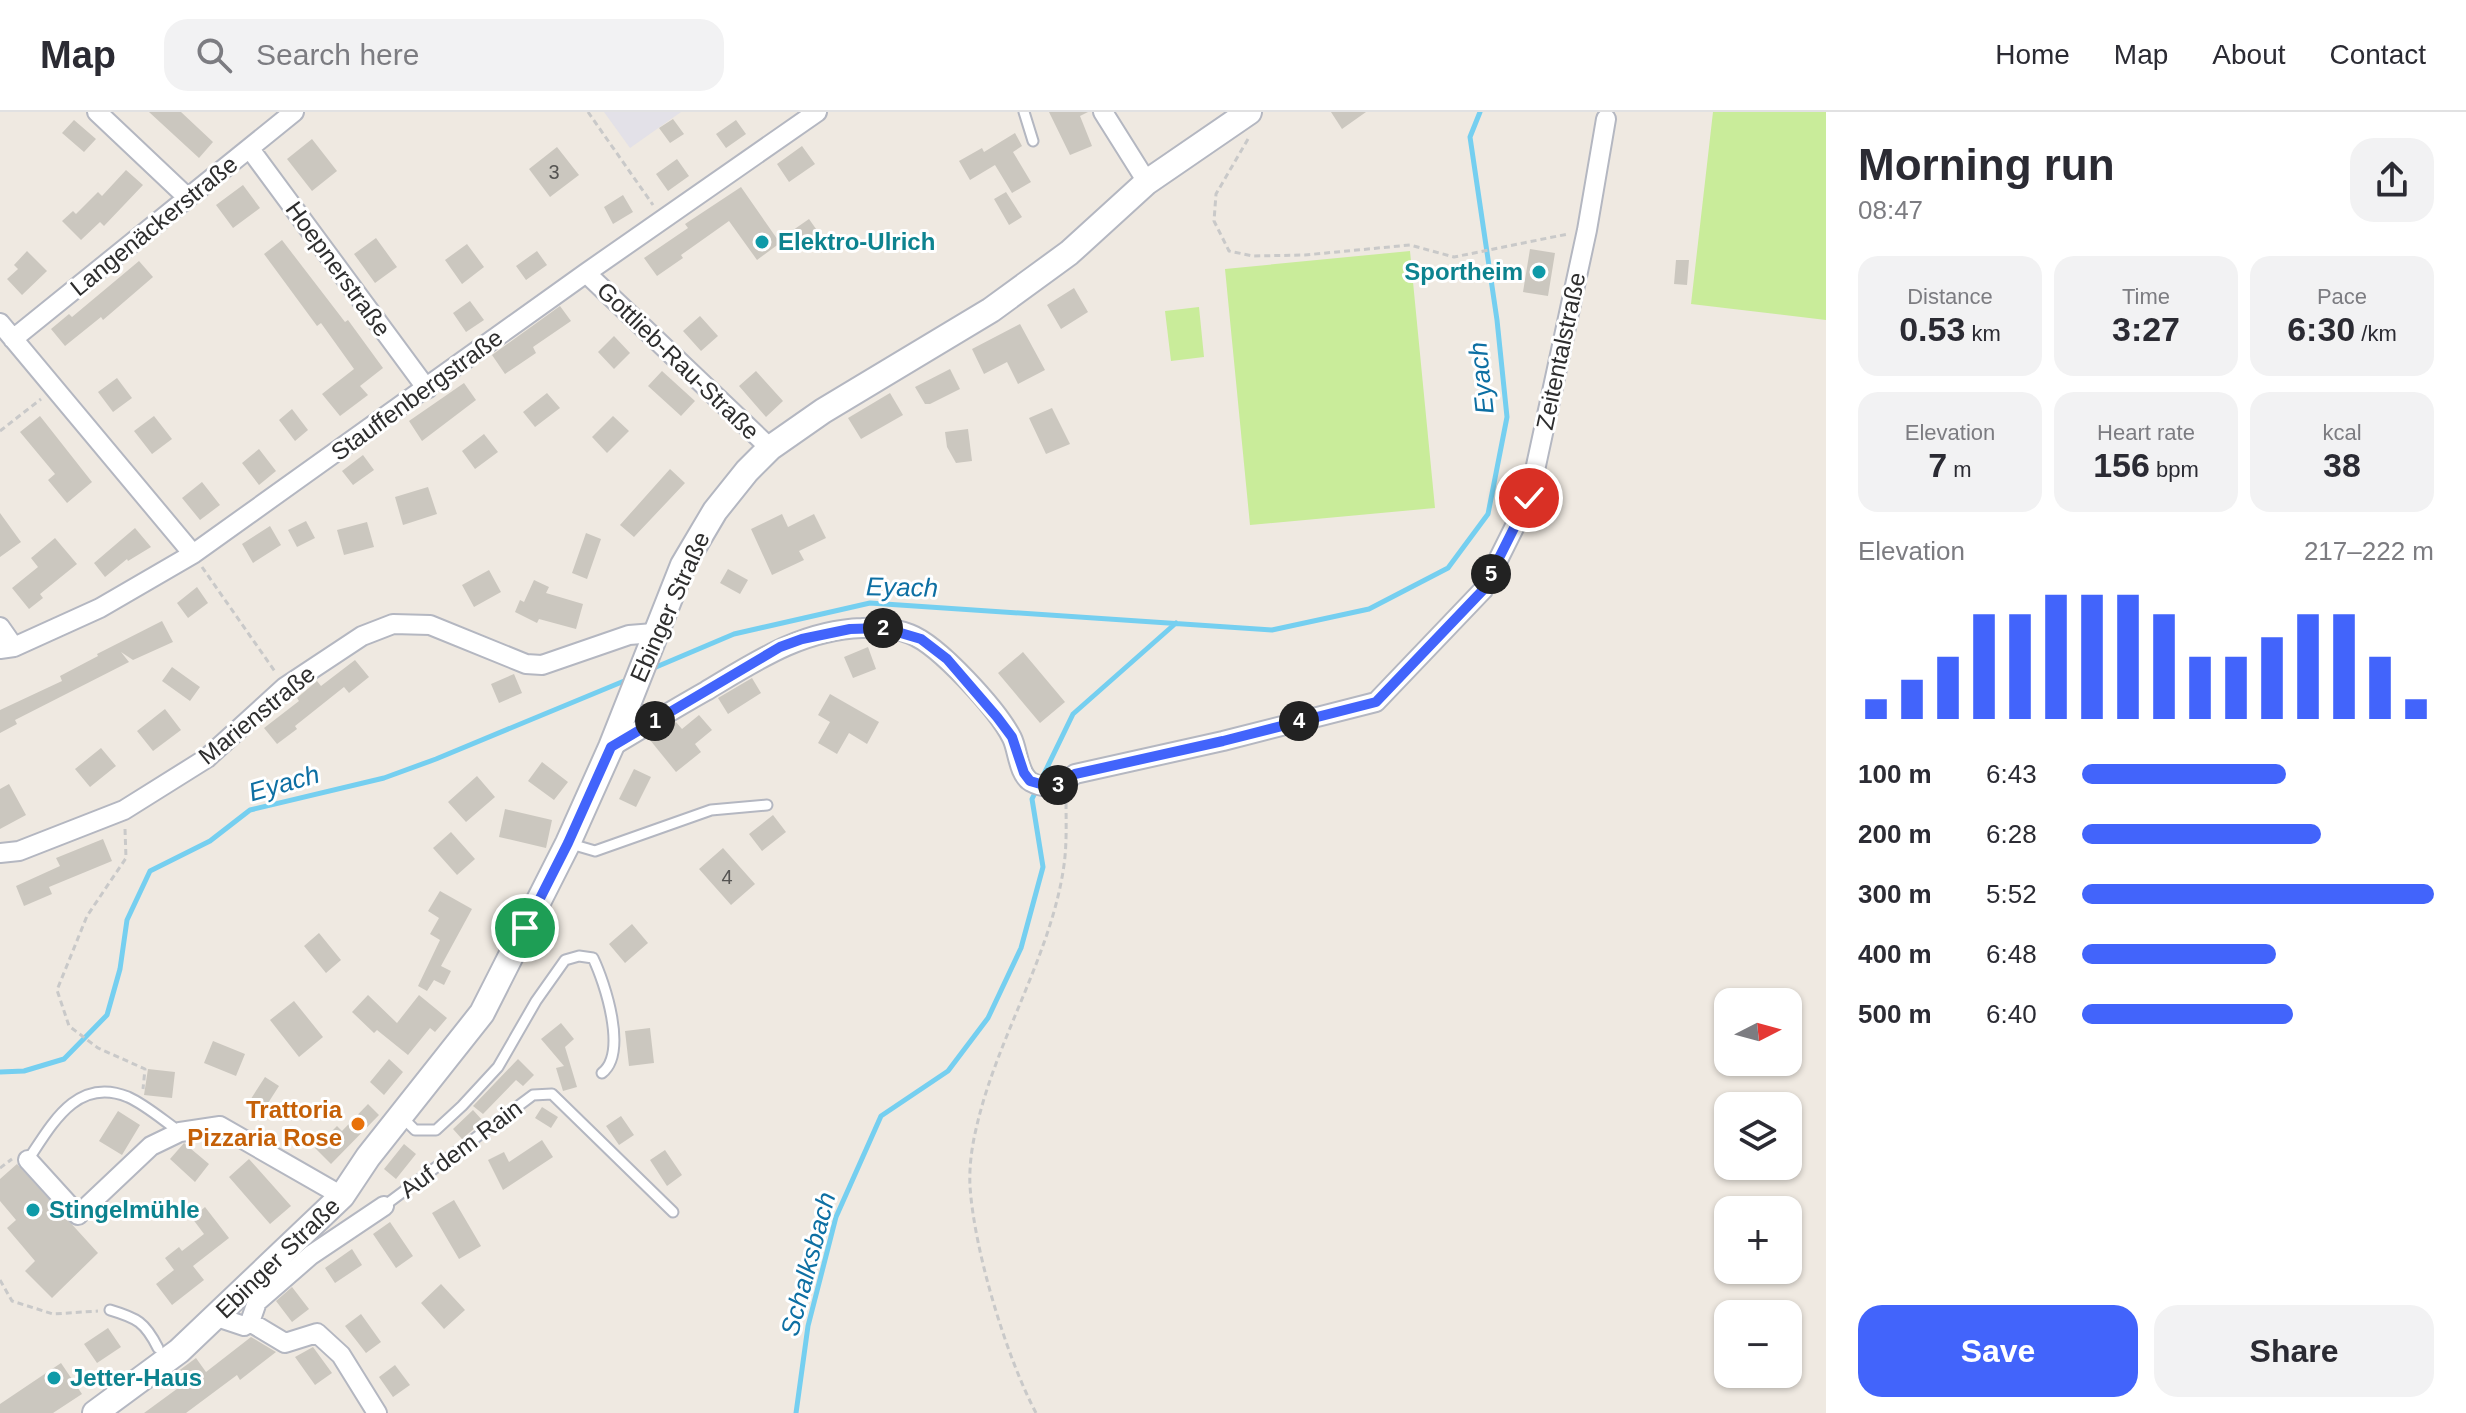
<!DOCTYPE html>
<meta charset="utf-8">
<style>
body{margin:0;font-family:Arial,sans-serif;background:#f2f2f3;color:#2b2b33;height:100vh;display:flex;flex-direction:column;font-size:30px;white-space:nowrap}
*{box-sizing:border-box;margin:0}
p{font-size:26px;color:#7c7c81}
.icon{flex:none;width:44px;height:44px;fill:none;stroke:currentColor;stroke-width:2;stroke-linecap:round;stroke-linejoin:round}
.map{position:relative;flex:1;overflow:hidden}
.side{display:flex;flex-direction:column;background:#fff;width:640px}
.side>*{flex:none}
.needle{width:52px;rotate:84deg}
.fabs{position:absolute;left:1714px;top:876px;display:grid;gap:16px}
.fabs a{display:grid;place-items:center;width:88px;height:88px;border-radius:16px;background:#fff;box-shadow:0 2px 6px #0004;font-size:40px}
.pin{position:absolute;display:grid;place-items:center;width:68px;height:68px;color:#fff;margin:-34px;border:4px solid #fff;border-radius:50%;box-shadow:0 2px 8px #0007}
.km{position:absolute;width:40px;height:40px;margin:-20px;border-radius:50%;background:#222;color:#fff;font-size:22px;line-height:40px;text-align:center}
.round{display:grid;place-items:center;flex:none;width:84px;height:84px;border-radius:24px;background:#f2f2f3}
.overview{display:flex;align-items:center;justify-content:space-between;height:136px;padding:0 32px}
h1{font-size:44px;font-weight:600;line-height:60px}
.stats{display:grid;grid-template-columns:repeat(3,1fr);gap:12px;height:136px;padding:8px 32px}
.stats div{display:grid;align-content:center;border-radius:20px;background:#f2f2f3;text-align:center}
.stats b{font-size:34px;font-weight:600}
.stats small{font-size:22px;font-weight:400}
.stats p{font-size:22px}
.chart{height:224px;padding:16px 32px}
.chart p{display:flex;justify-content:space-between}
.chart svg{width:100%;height:144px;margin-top:8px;stroke:#4264fb;stroke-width:6}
.primary-button{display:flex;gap:16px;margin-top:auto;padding:16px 32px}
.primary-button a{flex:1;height:92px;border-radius:24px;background:#4264fb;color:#fff;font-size:32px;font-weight:600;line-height:92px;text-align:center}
.primary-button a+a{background:#f2f2f3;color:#2b2b33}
ul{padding:0 32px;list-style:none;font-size:26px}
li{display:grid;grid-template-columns:128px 96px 1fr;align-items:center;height:60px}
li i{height:20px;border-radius:10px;background:#4264fb}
header{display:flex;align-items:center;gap:48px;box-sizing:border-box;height:112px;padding:0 40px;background:#fff;border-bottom:2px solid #e1e1e2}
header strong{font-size:38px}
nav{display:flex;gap:44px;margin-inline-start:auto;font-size:28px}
.search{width:560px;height:72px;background:#f2f2f3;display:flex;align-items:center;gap:20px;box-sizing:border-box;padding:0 28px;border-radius:24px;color:#7c7c81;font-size:30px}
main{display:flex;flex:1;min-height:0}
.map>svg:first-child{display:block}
</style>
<header>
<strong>Map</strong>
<div class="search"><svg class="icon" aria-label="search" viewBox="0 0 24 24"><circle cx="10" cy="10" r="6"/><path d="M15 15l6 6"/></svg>Search here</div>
<nav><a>Home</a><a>Map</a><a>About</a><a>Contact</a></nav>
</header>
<main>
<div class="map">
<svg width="1826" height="1301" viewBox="0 0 1826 1301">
<rect width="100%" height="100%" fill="#efe9e1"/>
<path fill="#e3e1e8" d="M604 0H681L630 36Z"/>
<path fill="#c9ec9a" d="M1713 0H1826V208L1691 192Z
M1410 139 1435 396 1250 413 1225 157Z
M1199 195 1204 245 1171 249 1165 199Z"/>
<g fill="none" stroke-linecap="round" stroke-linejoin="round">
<path stroke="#75cff0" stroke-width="5" d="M649 558 734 522 870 491 1272 518 1369 497 1448 456 1488 402 1507 305 1497 208 1470 25 1480 0
M1041 668 1073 602 1176 511
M0 960 24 959 64 947 107 903 120 857 127 808 150 759 210 729 250 698 384 666 436 647 629 567
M796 1301 808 1214 836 1105 881 1004 948 959 988 906 1021 836 1043 755 1032 687 1037 677"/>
</g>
<path fill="#cbc7bf" d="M149 0H181L213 30 199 46Z
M1049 0H1088L1080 4 1092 34 1070 43Z
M1331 0H1366L1342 17Z
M673 7 684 22 670 31 659 16Z
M74 8 96 27 84 40 62 21Z
M736 8 746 22 726 36 716 22Z
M1015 21 1022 34 1013 40 1031 70 1012 81 995 53 970 68 959 49 982 36 984 40Z
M312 27 337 59 312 79 287 47Z
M802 34 815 52 789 70 777 52Z
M557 35 579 63 550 85 529 57Z
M677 47 689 64 668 79 656 62Z
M126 58 143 73 104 114 100 110 81 128 62 109 73 99 76 102 98 80 102 84Z
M243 73 260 96 233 116 216 93Z
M741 75 780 131 757 148 729 109 681 143 683 146 657 164 644 146 688 116 685 112Z
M1006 80 1022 105 1009 113 994 87Z
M623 83 633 100 613 112 604 95Z
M809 107 821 124 799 140 786 123Z
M376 126 397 155 375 171 354 142Z
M282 128 345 210 348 208 383 256 360 274 368 283 340 304 322 282 354 257 321 211 317 214 264 142Z
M467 132 484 155 462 172 445 148Z
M1530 137 1555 141 1548 184 1523 180Z
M27 139 47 159 22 183 7 167 18 157 14 153Z
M537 139 547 153 526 168 516 154Z
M1676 148H1689L1687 173 1674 172Z
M139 149 153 165 103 208 101 205 65 234 51 217 69 202 72 205Z
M1074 176 1088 200 1061 217 1047 193Z
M470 189 484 208 466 220 453 201Z
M560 194 571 209 533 235 536 241 505 262 492 243Z
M700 204 718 224 701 239 683 219Z
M1020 212 1045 258 1018 272 1007 250 984 262 972 237Z
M614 224 630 241 614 257 598 240Z
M950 257 960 277 930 292H925L915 275Z
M662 259 695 289 681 304 648 274Z
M756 259 783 289 766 305 739 274Z
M117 266 132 286 113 300 98 280Z
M464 271 476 288 422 329 409 309Z
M547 281 560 296 535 315 523 300Z
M890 281 903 303 861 327 848 306Z
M1052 296 1070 332 1046 342 1029 306Z
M292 297 308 318 295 329 279 308Z
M40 304 92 370 67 391 48 368 55 362 20 320Z
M154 304 172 327 152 342 134 319Z
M613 304 629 319 607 341 592 325Z
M968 317 972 349 956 351 947 335 945 320Z
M484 322 498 340 475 357 462 339Z
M259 337 276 359 259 373 242 351Z
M363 343 374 358 353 373 342 359Z
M670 357 685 371 634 425 620 413Z
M202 370 220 393 200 408 182 386Z
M428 375 437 402 403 413 395 385Z
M0 401 21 430 0 445Z
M782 402 788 415 814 402 826 426 799 439 804 448 772 463 751 417Z
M306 409 315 426 297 435 288 418Z
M367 410 374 435 344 443 337 418Z
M270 414 281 433 253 451 242 432Z
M135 416 151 435 128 449 127 447 105 465 94 451Z
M586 421 601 427 587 467 572 461Z
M55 426 77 452 40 482 43 486 29 497 12 476 38 455 31 446Z
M728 457 748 468 740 482 720 471Z
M489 458 501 480 474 495 462 473Z
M534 468 549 475 546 481 583 492 576 517 539 507 537 511 515 500 520 488 524 490Z
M197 475 208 491 188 506 177 491Z
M162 509 173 530 133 548 121 540 129 550 15 608 17 612 0 621V598L62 569 60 564 98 544 97 542Z
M868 535 876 557 853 566 844 545Z
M1023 540 1065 590 1040 611 998 561Z
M355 548 369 565 349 581 344 575 295 614 297 617 277 632 264 616 299 589 297 586 317 569 321 574Z
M172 555 200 575 190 589 162 569Z
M514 562 522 581 499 591 491 572Z
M752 566 761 581 728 602 718 586Z
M830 582 879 610 867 632 849 621 837 642 818 631 830 610 818 603Z
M165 597 181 618 153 639 137 619Z
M699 603 712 618 695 632 701 640 676 660 650 628 676 610 682 617Z
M101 636 116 654 90 675 75 657Z
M542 650 568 670 554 688 528 669Z
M634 657 651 665 636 695 619 687Z
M477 664 495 685 466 710 448 690Z
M9 672 26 703 0 717V677Z
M505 697 552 708 546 736 499 725Z
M773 703 786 720 762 739 749 722Z
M451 720 475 747 457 763 433 736Z
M103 727 112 749 49 775 52 782 24 794 16 774 60 754 56 746Z
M723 736 755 772 731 793 699 757Z
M440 779 472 797 441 854 451 859 444 873 434 868 427 879 418 874 440 828 430 822 439 806 428 799Z
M632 812 648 831 625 851 609 832Z
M319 821 341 848 326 861 304 834Z
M368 883 397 911 419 883 447 906 435 920 430 916 408 943 377 918 374 921 352 900Z
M294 889 323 925 299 945 270 908Z
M561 911 574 927 565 935 577 975 563 979 556 956 564 954 541 927Z
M650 916 654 951 629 954 625 919Z
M213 929 245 942 236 964 204 951Z
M389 947 403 960 384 983 370 970Z
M518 947 534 963 523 974 516 968 483 1002 473 994Z
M148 957 175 960 172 986 144 983Z
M265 965 279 974 261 1002 247 993Z
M368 992 379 1003 331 1052 315 1036 337 1014 342 1019Z
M542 995 558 1005 551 1016 535 1006Z
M473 998 483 1009 462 1027 453 1017Z
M118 999 140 1013 122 1043 99 1029Z
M621 1004 634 1023 619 1033 606 1014Z
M542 1028 553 1045 503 1078 488 1048 504 1040 509 1050Z
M184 1031 209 1052 195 1070 170 1047Z
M404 1032 416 1042 396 1067 384 1057Z
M665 1038 682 1063 667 1074 650 1048Z
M249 1047 291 1094 270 1112 229 1065Z
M17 1052 98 1141 52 1186 25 1159 35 1149 7 1116 16 1108 0 1089V1067Z
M454 1088 481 1134 459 1147 432 1101Z
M205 1095 229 1126 193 1154 204 1168 172 1193 156 1172 174 1158 165 1146 179 1135 182 1139 204 1122 192 1106Z
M390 1110 413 1144 396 1156 373 1122Z
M352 1137 362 1153 335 1171 325 1156Z
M441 1172 465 1198 444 1217 421 1191Z
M292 1175 309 1197 292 1210 276 1189Z
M361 1202 381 1230 366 1241 345 1214Z
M108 1216 121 1235 97 1251 84 1232Z
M251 1225 276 1240 240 1268 237 1263 186 1301H144L185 1271 177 1260 196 1246 206 1260Z
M313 1235 332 1261 315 1273 295 1245Z
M61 1251 82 1282 53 1301H0V1292Z
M395 1253 410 1273 393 1285 379 1265Z"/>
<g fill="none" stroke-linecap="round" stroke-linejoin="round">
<g stroke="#b4b7c1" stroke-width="13">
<path id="service" d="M1024 0 1033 29
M571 732 595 739 711 698 767 693
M402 1005 415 1018H436L462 994 498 955 536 889 565 848 579 844 593 846C605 871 628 941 602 961
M28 1048C52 1012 77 964 128 985 146 993 164 1009 180 1020
M384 1094 533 983 552 982 673 1100
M110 1198C137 1206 145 1210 158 1236"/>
</g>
<g stroke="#b4b7c1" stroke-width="22">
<path id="minor" d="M97 0 188 86
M1103 0 1147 70
M250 37 427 277
M586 161 770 336
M0 211 193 442
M13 227 294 0
M0 515 14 535
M0 537 14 535 100 496 193 442 586 161 817 0
M611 635C643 616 674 597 706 579 756 549 802 518 862 516 879 515 895 516 910 522 939 533 998 598 1012 626 1018 638 1018 662 1031 670 1047 679 1063 673 1075 662L1223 629 1376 590 1483 478 1529 386 1587 118 1606 7
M0 741 19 739 124 698 207 646 285 575 362 524 393 512 430 513 526 552 542 553 629 523 654 521
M28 1048 78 1103 151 1034 180 1020 220 1014 342 1084
M217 1205 244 1214 250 1210 285 1231 317 1221 341 1243 377 1301
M250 1210 257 1190 311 1143 384 1094"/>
</g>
<g stroke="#b4b7c1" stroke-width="28">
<path id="secondary" d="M95 1301 179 1239 342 1084 368 1045 482 901 568 731 611 635 683 453 715 399 747 359 770 336 823 299 991 198 1069 141 1147 70 1249 0"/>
</g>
<path stroke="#c9c9c9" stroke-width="3" stroke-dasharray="6 4" stroke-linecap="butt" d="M588 0 653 93
M1248 27 1216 82 1214 109 1229 139 1253 144 1305 143 1410 133 1454 145 1568 122
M0 319 41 287
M202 455 276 561
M125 717 126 746 87 804 57 878 69 914 98 936 145 957 143 977
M0 1056 12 1047
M0 1168 12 1189 53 1202 98 1199
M1036 1301C1006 1244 974 1138 970 1074 969 1054 972 1033 977 1013 997 926 1052 841 1064 753 1067 732 1066 708 1066 686"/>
<use href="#service" stroke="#fff" stroke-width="9"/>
<use href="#minor" stroke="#fff" stroke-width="18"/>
<use href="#secondary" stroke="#fff" stroke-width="24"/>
</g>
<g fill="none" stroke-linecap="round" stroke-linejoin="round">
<g stroke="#fff" stroke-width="16">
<path id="route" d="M525 816 568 731 611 635 780 535 802 527 850 517 884 516 921 527 947 547 997 605 1012 625 1024 661 1030 669 1051 675 1065 671 1075 662 1223 629 1376 590 1483 478 1529 386"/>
</g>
<use href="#route" stroke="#4264fb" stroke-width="10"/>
</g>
<g fill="#0f9aa8" stroke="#fff" stroke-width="3">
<circle cx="762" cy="130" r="8"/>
<circle cx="1539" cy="160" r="8"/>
<circle cx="33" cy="1098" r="8"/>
<circle cx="54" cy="1266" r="8"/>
</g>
<circle fill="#e8710a" stroke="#fff" stroke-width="3" cx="358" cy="1012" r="8"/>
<g text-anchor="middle" stroke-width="6" stroke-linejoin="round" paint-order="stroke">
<g font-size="20" fill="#555452">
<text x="554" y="67">3</text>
<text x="727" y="772">4</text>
</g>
<g font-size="24" fill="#2e2e2e" stroke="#fff">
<text transform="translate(154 114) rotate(-39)" y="8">Langenäckerstraße</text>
<text transform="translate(338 157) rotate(54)" y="8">Hoepnerstraße</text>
<text transform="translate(1561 239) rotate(-78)" y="8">Zeitentalstraße</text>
<text transform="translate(678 249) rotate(44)" y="8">Gottlieb-Rau-Straße</text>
<text transform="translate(417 283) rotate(-36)" y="8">Stauffenbergstraße</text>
<text transform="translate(670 495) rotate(-66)" y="8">Ebinger Straße</text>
<text transform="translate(257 603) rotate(-39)" y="8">Marienstraße</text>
<text transform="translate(461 1037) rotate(-37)" y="8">Auf dem Rain</text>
<text transform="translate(278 1146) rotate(-44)" y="8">Ebinger Straße</text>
</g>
<g font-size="24" font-weight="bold" fill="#0d838f" stroke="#fff" text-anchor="start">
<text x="778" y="138">Elektro-Ulrich</text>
<text x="1523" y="168" text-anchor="end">Sportheim</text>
<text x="49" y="1106">Stingelmühle</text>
<text x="70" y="1274">Jetter-Haus</text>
</g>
<g font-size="24" font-weight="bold" fill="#c56008" stroke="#fff" text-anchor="end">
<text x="342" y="1006">Trattoria<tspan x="342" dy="28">Pizzaria Rose</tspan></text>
</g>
<g font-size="26" font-style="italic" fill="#0d6fa3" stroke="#fff">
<text transform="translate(1481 266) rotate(-96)" y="9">Eyach</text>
<text transform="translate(902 475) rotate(1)" y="9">Eyach</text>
<text transform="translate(284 671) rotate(-16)" y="9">Eyach</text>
<text transform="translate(808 1152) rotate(-75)" y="9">Schalksbach</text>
</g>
</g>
</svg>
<div class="fabs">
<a><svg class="needle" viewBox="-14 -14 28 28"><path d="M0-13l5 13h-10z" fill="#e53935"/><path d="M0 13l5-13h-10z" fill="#7c7c81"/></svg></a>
<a><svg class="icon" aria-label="layers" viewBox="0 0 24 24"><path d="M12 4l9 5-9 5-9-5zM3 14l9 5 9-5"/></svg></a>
<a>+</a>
<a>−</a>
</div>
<div class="pin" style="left:525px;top:816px;background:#1e9e55"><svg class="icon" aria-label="arrive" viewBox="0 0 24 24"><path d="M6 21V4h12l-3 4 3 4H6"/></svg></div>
<div class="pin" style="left:1529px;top:386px;background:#d93025"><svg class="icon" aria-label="check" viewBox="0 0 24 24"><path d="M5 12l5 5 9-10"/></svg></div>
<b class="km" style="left:655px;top:609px">1</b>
<b class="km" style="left:883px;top:516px">2</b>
<b class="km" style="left:1058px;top:673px">3</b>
<b class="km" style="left:1299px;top:609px">4</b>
<b class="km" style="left:1491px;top:462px">5</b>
</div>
<section class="side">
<div class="overview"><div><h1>Morning run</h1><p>08:47</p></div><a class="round"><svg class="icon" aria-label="share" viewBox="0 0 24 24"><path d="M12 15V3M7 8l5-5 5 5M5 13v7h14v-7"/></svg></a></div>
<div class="stats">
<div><p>Distance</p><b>0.53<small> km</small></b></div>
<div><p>Time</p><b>3:27</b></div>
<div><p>Pace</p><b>6:30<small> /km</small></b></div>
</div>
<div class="stats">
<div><p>Elevation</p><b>7<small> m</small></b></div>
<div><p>Heart rate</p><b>156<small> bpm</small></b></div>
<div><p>kcal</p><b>38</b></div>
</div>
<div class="chart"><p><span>Elevation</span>217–222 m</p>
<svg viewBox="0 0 160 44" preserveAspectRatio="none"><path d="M5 44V38M15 44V32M25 44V25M35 44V12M45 44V12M55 44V6M65 44V6M75 44V6M85 44V12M95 44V25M105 44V25M115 44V19M125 44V12M135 44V12M145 44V25M155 44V38"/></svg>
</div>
<ul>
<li><b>100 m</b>6:43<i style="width:58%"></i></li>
<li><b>200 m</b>6:28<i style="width:68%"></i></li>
<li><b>300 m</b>5:52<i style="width:100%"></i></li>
<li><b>400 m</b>6:48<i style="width:55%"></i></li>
<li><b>500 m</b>6:40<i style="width:60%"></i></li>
</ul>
<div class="primary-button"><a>Save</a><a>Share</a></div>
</section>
</main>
